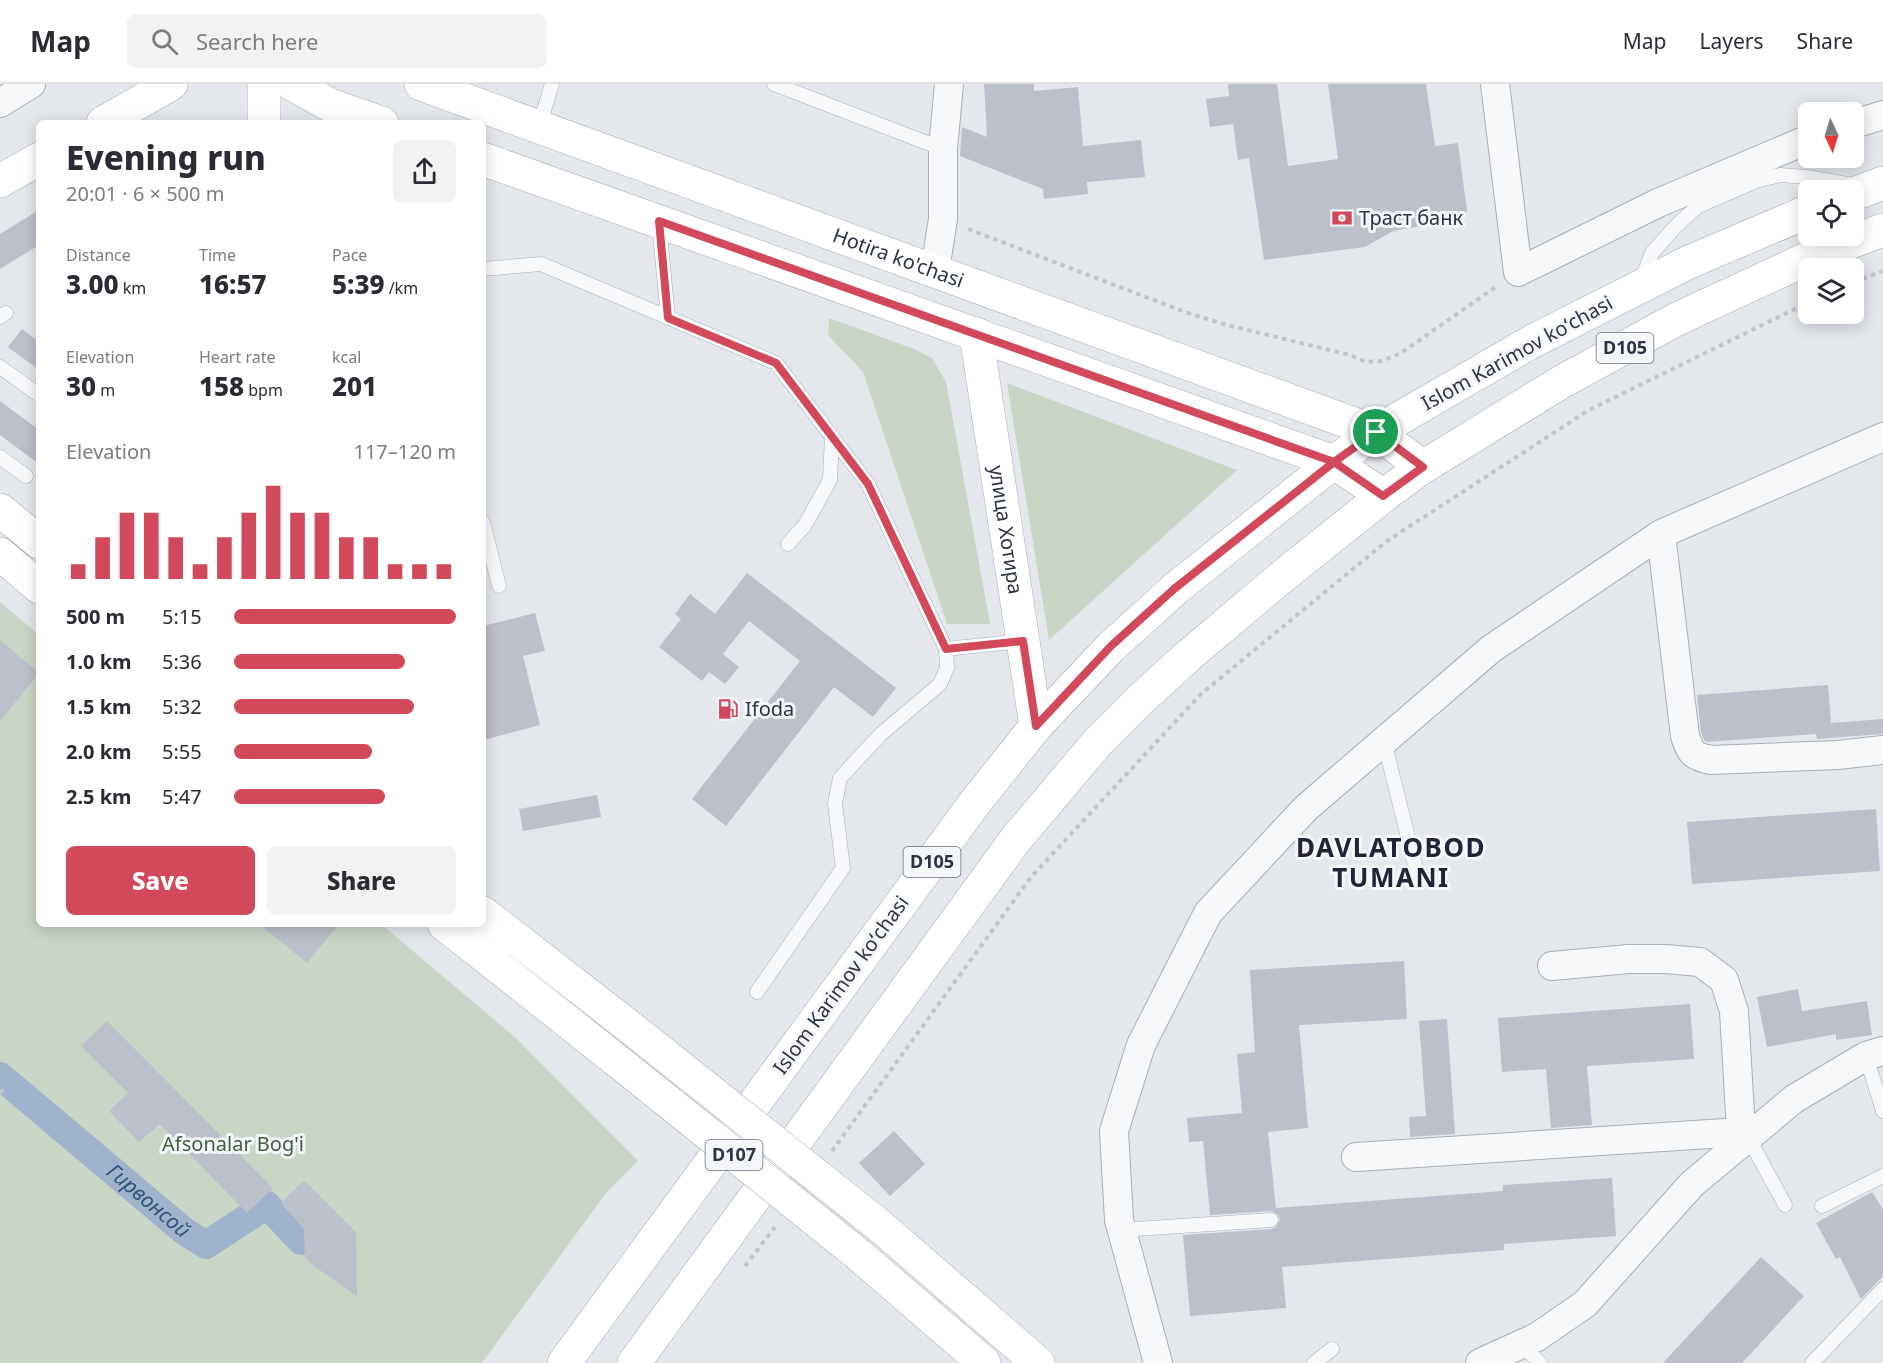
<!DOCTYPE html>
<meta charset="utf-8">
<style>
body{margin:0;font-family:"Noto Sans",sans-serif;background:#f2f2f3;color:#2b2b33;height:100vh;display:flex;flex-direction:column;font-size:22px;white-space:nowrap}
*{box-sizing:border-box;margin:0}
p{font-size:20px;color:#7c7c81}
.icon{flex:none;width:33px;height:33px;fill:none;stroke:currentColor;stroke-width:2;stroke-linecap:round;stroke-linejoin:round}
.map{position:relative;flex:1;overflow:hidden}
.drawer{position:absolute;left:36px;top:36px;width:450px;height:807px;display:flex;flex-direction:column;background:#fff;border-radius:9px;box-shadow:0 3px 15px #0003}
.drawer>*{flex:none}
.needle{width:39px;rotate:176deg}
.tools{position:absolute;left:1798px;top:18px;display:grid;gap:12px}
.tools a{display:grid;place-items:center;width:66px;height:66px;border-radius:9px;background:#fff;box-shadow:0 3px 15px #0003;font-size:30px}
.pin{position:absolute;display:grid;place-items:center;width:51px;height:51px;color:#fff;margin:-26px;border:3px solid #fff;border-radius:50%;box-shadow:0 2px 6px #0007}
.round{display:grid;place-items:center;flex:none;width:63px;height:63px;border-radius:9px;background:#f2f2f3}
.head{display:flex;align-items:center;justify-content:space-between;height:102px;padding:0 30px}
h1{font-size:33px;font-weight:800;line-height:45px}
.figures{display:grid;grid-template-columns:repeat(3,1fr);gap:9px;height:102px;padding:6px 30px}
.figures div{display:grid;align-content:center}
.figures b{font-size:26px;font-weight:800}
.figures small{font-size:16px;font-weight:400}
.figures p{font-size:16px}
.chart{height:168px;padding:12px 30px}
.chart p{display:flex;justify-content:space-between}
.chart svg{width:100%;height:108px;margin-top:6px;stroke:#d1495b;stroke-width:6}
.button{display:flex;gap:12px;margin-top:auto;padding:12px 30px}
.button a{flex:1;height:69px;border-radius:9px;background:#d1495b;color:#fff;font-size:24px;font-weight:800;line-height:69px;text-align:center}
.button a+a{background:#f2f2f3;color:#2b2b33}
ul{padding:0 30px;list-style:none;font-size:20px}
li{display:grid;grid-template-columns:96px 72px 1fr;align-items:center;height:45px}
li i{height:15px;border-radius:8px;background:#d1495b}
header{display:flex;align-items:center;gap:36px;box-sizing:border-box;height:84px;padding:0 30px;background:#fff;border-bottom:2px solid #e1e1e2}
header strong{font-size:28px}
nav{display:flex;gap:33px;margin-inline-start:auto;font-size:21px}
.search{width:420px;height:54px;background:#f2f2f3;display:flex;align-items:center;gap:15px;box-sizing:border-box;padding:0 21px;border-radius:9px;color:#7c7c81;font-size:22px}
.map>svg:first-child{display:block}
</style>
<header>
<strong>Map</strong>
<div class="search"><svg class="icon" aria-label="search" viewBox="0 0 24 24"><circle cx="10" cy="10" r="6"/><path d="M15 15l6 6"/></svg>Search here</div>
<nav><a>Map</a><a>Layers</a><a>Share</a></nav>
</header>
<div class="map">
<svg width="1883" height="1279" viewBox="0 0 1883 1279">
<rect width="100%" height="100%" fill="#e4e7ec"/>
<path fill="#c9d6c5" d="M829 234 914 265 932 274 946 298 990 540H947L863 288 828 251Z
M1007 299 1237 386 1049 556Z
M0 518 39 551V840H381L517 955 638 1077 606 1109 482 1279H0Z"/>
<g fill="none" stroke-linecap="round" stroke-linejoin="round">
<path stroke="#9fb4cc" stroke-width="28" id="s1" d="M0 992 184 1147 206 1161 267 1121 301 1157"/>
</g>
<path fill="#bbc0ca" d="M984 0H1034V7L1078 3 1083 62 1141 56 1145 93 1087 98 1088 110 1044 115 1043 105 960 72 962 43 987 53Z
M1228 0H1277L1288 82 1338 75 1328 0H1426L1435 62 1458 59 1467 127 1459 135 1393 147 1365 163 1264 176 1249 74 1238 76 1233 40 1210 43 1206 15 1229 12Z
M39 126V161L0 185V150Z
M22 245 39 258V286L8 263Z
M0 317 39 346V380L0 351Z
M747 489 896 604 873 633 834 603 726 742 692 715 800 577 749 537 723 570 739 583 725 600 709 588 702 597 659 563 681 535 675 530 690 510 715 530Z
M535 529 545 567 523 572 540 641 483 656V542Z
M0 556 39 589 0 637Z
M1828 601 1831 639 1883 635V650L1817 655 1816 650 1706 658 1704 656 1701 648 1697 611Z
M597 711 601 733 523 747 519 725Z
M1876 725 1880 787 1692 800 1687 738Z
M259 840H339L307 879Z
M1404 877 1407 935 1299 941 1308 1044 1268 1048 1276 1124 1503 1107V1101L1612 1094 1616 1152 1504 1160V1166L1282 1183 1286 1224 1190 1232 1183 1151 1272 1145 1276 1143 1280 1136 1278 1131 1271 1127 1210 1131 1203 1057 1189 1058 1187 1034 1242 1029 1237 970 1255 968 1250 886Z
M1798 905 1802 927 1867 917 1872 951 1836 956V950L1767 963 1757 913Z
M1690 920 1694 975 1587 982 1592 1041 1551 1044 1546 985 1502 988 1498 934Z
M1447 935 1455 1050 1410 1053 1409 1033 1426 1032 1419 937Z
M107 937 273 1104 247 1129 160 1040 139 1058 109 1027 128 1009 81 962Z
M894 1047 925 1080 890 1112 859 1079Z
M304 1096 356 1148 357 1212 314 1182 305 1173 304 1145 281 1119Z
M1872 1108 1883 1125V1192L1861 1215 1840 1173 1836 1175 1816 1139Z
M1761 1173 1804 1212 1742 1279H1663Z"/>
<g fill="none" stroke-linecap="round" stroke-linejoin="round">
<g stroke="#a9aeb7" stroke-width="15">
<path id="lane" d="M774 0 943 65
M539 43 552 0
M659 139 668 234
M483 185 541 180 776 279 868 400 946 565 947 584 940 600 881 650 840 694 835 720 843 784 757 908
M1641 197 1652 169 1677 141 1698 122 1756 97 1780 91 1807 93 1859 102
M0 233 6 229
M0 283 39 311
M0 373 26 392
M483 438 499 502
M788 460 805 441 830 396 832 352
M946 565 1023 557
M1384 657 1417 789
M1866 972 1883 1027
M1748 1053 1785 1121
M1822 1122 1883 1092
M1121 1146 1271 1136
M1521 1260 1540 1279
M1314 1279 1332 1265
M1812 1279 1883 1205"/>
</g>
<g stroke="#a9aeb7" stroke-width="30">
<path id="street" d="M1495 0 1518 188 1658 119 1809 55
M0 19 31 0
M1854 40 1883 31
M935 186 943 135V65L949 0
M1661 450 1685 652C1691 670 1693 672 1711 676L1838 671 1883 666
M1552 882 1629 875H1666L1700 878 1724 896 1734 927 1741 1047
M1356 1073 1756 1047
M1158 1279 1119 1136 1114 1047 1141 961 1208 829 1306 724 1491 565 1661 450 1883 353
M1480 1279 1537 1253 1585 1220 1692 1100 1794 1015 1866 972 1883 967"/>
</g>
<g stroke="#a9aeb7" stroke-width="34">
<g id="secondary">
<path d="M292 0 330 21 382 39"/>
<path id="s2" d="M421 0 1376 348 1423 383"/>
<path d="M103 39 171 0"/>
<path d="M264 39V0"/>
<path d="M483 75 1334 378 1383 412"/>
<path d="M0 97 39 75"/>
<path id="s3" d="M976 250 1036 642"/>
</g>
</g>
<g stroke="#a3abb8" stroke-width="34">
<path id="primary" d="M1854 110 1883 99
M0 426 39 458
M0 470 39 503
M483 829 631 944
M444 840 610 971
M880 1142 1038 1279
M859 1171 984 1279
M564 1279 974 720 1036 642 1111 563 1175 505 1334 378 1376 348 1531 258 1689 178 1809 127
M634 1279 1016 755 1097 659 1140 616 1188 572 1284 491 1383 412 1423 383 1563 297 1677 235 1813 172 1883 146"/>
</g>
<path stroke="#c2c5cb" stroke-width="4" stroke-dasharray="4.5 4.5" stroke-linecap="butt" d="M968 145 1185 228 1227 241 1350 271 1366 278 1382 277 1401 269 1497 202
M1854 198 1883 187
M0 1009 6 1004
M832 1067 1031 793 1201 610 1387 457 1589 326 1809 218
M745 1182 775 1143"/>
<use href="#lane" stroke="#f7f8fa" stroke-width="14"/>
<use href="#street" stroke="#f7f8fa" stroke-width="28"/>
<use href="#secondary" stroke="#fff" stroke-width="33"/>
<use href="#primary" stroke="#fff" stroke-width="33"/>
<g stroke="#a3abb8" stroke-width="34" stroke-linecap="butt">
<path id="primary-bridge" d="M631 944 880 1142
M610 971 859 1171"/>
</g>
<use href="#primary-bridge" stroke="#fff" stroke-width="33"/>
</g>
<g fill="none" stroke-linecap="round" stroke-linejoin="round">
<g stroke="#fff" stroke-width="12">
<path id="route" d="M1376 348 1334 378 659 137 668 234 776 279 868 400 946 565 1023 557 1036 642 1111 562 1174 505 1334 378 1383 412 1423 383 1376 348"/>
</g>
<use href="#route" stroke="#d1495b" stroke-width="8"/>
</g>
<defs>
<g id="bank-bare" transform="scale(1.62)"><path d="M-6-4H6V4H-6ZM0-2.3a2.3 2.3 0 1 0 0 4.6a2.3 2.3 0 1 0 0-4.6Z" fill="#d1495b" stroke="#f4f6f9" stroke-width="2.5" paint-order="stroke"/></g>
<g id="fuel-bare" transform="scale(1.62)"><path d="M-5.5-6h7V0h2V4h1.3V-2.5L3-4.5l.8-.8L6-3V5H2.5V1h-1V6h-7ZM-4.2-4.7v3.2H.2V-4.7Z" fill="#d1495b" stroke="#f4f6f9" stroke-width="2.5" paint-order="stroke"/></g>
</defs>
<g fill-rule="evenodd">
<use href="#bank-bare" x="1342" y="134"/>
<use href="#fuel-bare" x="728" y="625"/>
</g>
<g text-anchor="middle" stroke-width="6" stroke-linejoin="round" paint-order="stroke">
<g fill="#f4f6f9" stroke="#676e7b" stroke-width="1.5">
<rect x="1596.5" y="249" width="57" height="30" rx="4.5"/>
<rect x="903.5" y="763" width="57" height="30" rx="4.5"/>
<rect x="705.5" y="1056" width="57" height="30" rx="4.5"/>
</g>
<g font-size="18" font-weight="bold" fill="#2b3445">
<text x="1625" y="270">D105</text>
<text x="932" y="784">D105</text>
<text x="734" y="1077">D107</text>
</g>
<g font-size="20" fill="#2b3445" stroke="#f4f6f9" text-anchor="start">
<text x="1359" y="141">Траст банк</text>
<text x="745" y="632">Ifoda</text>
</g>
<g font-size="20" fill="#2b3445" stroke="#f4f6f9">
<text dy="7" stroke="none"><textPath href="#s2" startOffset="508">Hotira ko'chasi</textPath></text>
<text transform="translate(1517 269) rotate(-29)" y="7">Islom Karimov koʻchasi</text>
<text dy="7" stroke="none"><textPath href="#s3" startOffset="198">улица Хотира</textPath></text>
<text transform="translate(841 901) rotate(-54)" y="7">Islom Karimov koʻchasi</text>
</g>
<g font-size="20" fill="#3f6138" stroke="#f4f6f9">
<text x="233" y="1067">Afsonalar Bog'i</text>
</g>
<g font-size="21" font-style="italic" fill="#34527a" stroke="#f4f6f9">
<text dy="7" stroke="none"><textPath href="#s1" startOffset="194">Гирвонсой</textPath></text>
</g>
<g font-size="26" font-weight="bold" letter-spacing="1.5" fill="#1d2536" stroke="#f4f6f9">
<text x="1391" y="773">DAVLATOBOD<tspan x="1391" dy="30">TUMANI</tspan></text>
</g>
</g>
</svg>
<div class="tools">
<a><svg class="needle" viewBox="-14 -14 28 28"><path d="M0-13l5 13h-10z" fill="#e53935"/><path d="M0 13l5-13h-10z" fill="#7c7c81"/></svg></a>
<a><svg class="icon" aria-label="locate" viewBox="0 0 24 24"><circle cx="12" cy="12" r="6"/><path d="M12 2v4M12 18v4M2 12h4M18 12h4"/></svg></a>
<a><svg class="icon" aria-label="layers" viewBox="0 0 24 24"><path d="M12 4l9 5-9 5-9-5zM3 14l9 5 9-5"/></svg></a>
</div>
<div class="pin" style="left:1376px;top:348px;background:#1e9e55"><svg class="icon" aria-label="arrive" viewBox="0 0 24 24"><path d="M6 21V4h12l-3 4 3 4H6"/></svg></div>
<section class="drawer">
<div class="head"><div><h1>Evening run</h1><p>20:01 · 6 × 500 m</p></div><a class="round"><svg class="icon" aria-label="share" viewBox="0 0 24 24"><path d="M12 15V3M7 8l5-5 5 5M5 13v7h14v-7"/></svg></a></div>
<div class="figures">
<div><p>Distance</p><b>3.00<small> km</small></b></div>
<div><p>Time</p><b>16:57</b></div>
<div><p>Pace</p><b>5:39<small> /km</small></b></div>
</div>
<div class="figures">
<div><p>Elevation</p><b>30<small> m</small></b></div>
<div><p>Heart rate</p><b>158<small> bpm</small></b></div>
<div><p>kcal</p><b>201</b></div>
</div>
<div class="chart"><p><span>Elevation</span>117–120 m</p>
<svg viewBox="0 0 160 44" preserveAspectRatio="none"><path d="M5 44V38M15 44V27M25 44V17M35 44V17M45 44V27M55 44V38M65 44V27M75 44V17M85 44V6M95 44V17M105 44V17M115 44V27M125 44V27M135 44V38M145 44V38M155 44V38"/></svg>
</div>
<ul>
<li><b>500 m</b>5:15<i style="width:100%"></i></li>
<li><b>1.0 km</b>5:36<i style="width:77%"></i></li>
<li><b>1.5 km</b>5:32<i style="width:81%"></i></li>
<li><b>2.0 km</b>5:55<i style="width:62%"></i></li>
<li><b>2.5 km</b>5:47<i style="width:68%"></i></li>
</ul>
<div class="button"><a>Save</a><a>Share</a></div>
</section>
</div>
